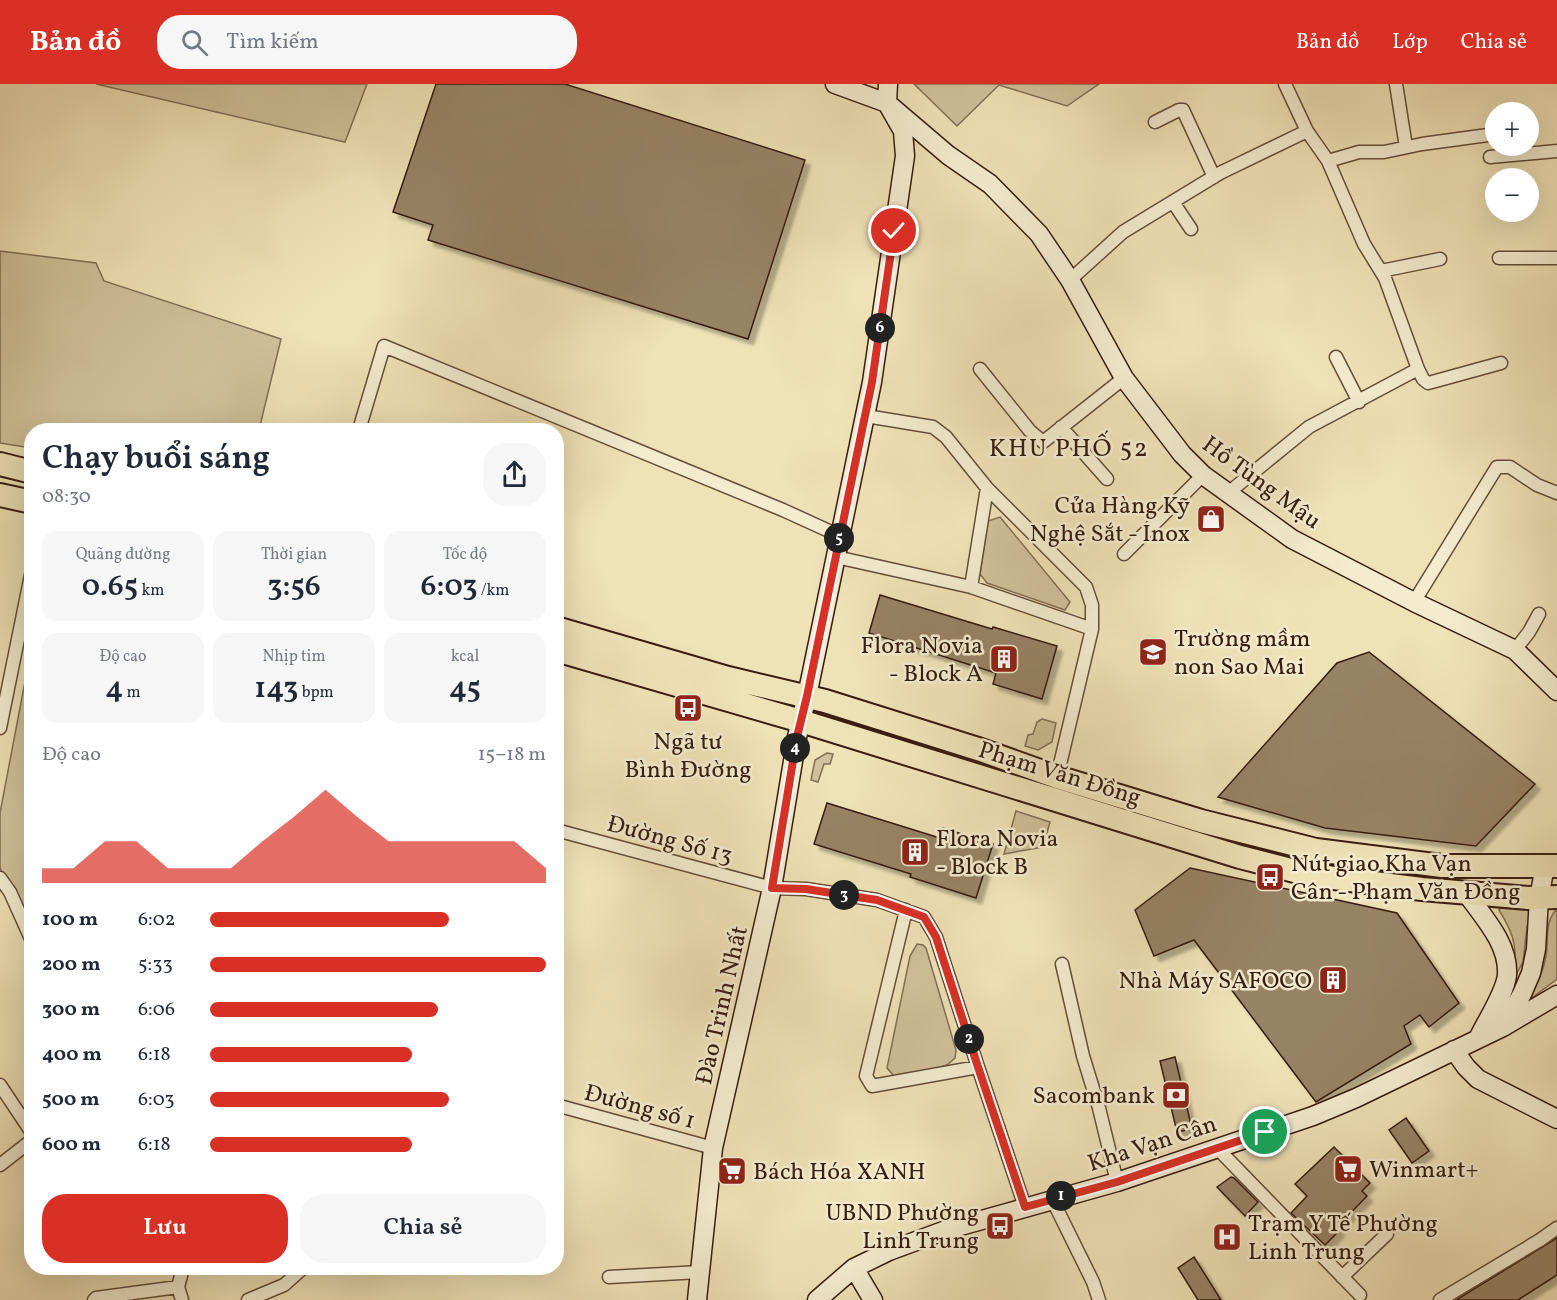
<!DOCTYPE html>
<html lang="vi">
<meta charset="utf-8">
<style>
body{margin:0;font-family:Vollkorn,serif;background:#f6f6f7;color:#1f2937;height:100vh;display:flex;flex-direction:column;font-size:22px;white-space:nowrap}
*{box-sizing:border-box;margin:0}
p{font-size:20px;color:#747a83}
.icon{flex:none;width:33px;height:33px;fill:none;stroke:currentColor;stroke-width:2;stroke-linecap:round;stroke-linejoin:round}
.map{position:relative;flex:1;overflow:hidden}
.drawer{position:absolute;left:24px;top:339px;width:540px;height:852px;display:flex;flex-direction:column;background:#fff;border-radius:24px;box-shadow:0 6px 24px #0002}
.drawer>*{flex:none}
.controls{position:absolute;left:1485px;top:18px;display:grid;gap:12px}
.controls a{display:grid;place-items:center;width:54px;height:54px;border-radius:50%;background:#fff;box-shadow:0 6px 24px #0002;font-size:30px}
.pin{position:absolute;display:grid;place-items:center;width:51px;height:51px;color:#fff;margin:-26px;border:3px solid #fff;border-radius:50%;box-shadow:0 2px 6px #0007}
.km{position:absolute;width:30px;height:30px;margin:-15px;border-radius:50%;background:#222;color:#fff;font-size:16px;line-height:30px;text-align:center}
.round{display:grid;place-items:center;flex:none;width:63px;height:63px;border-radius:24px;background:#f6f6f7}
.overview{display:flex;align-items:center;justify-content:space-between;height:102px;padding:0 18px}
h1{font-size:33px;font-weight:600;line-height:45px}
.metrics{display:grid;grid-template-columns:repeat(3,1fr);gap:9px;height:102px;padding:6px 18px}
.metrics div{display:grid;align-content:center;border-radius:15px;background:#f6f6f7;text-align:center}
.metrics b{font-size:30px;font-weight:600}
.metrics small{font-size:16px;font-weight:400}
.metrics p{font-size:16px}
.chart{height:168px;padding:12px 18px}
.chart p{display:flex;justify-content:space-between}
.chart svg{width:100%;height:108px;margin-top:6px;fill:#d93025;opacity:.7}
.cta{display:flex;gap:12px;margin-top:auto;padding:12px 18px}
.cta a{flex:1;height:69px;border-radius:24px;background:#d93025;color:#fff;font-size:24px;font-weight:600;line-height:69px;text-align:center}
.cta a+a{background:#f6f6f7;color:#1f2937}
ul{padding:0 18px;list-style:none;font-size:20px}
li{display:grid;grid-template-columns:96px 72px 1fr;align-items:center;height:45px}
li i{height:15px;border-radius:8px;background:#d93025}
header{display:flex;align-items:center;gap:36px;box-sizing:border-box;height:84px;padding:0 30px;background:#d93025;color:#fff}
header strong{font-size:28px}
nav{display:flex;gap:33px;margin-inline-start:auto;font-size:21px}
.search{width:420px;height:54px;background:#f6f6f7;display:flex;align-items:center;gap:15px;box-sizing:border-box;padding:0 21px;border-radius:24px;color:#747a83;font-size:22px}
.map>svg:first-child{display:block}
</style>
<header>
<strong>Bản đồ</strong>
<div class="search"><svg class="icon" aria-label="search" viewBox="0 0 24 24"><circle cx="10" cy="10" r="6"/><path d="M15 15l6 6"/></svg>Tìm kiếm</div>
<nav><a>Bản đồ</a><a>Lớp</a><a>Chia sẻ</a></nav>
</header>
<div class="map">
<svg width="1557" height="1216" viewBox="0 0 1557 1216">
<defs>
<filter id="shadow"><feDropShadow dx="5.5" dy="5.5" stdDeviation="1.5" flood-color="#0004"/></filter>
</defs>
<rect width="100%" height="100%" fill="#f0e2b7"/>
<filter id="stains"><feTurbulence type="fractalNoise" baseFrequency=".00333" numOctaves="4"/><feColorMatrix values="0 0 0 0 .2 0 0 0 0 .09 0 0 0 0 .02 0 0 0 .5 -.17"/></filter>
<radialGradient id="worn" r=".72"><stop offset=".6" stop-color="#630" stop-opacity="0"/><stop offset="1" stop-color="#630" stop-opacity=".3"/></radialGradient>
<path fill="#d0c19a" stroke="#836f54" stroke-width="1.5" d="M96 0H367L345 58Z
M914 0H1099L1067 22 999 1 957 42Z
M0 167 96 179 104 197 281 255 259 346H32L31 364 0 359Z
M1000 433 1070 518 1065 526 987 499 980 490 988 437Z
M31 566V842L0 784V729Z
M1042 635 1056 639 1052 658 1038 666 1025 662 1028 651 1033 650 1037 638Z
M827 669 833 670 830 680H824L818 698 811 696 815 676Z
M1016 727 1050 738 1043 763 1004 770Z
M1504 822 1533 823 1527 843 1523 878 1512 898C1518 866 1516 853 1499 826Z
M1555 827H1557V895L1525 919C1535 904 1543 890 1546 872 1549 856 1544 841 1555 827Z
M917 860 923 861 926 864 956 966 955 974 947 981 902 994 894 992 887 984 910 872Z"/>
<path fill="#978366" stroke="#361d0f" stroke-width="1.5" filter="url(#shadow)" d="M436 0H565L805 76 748 255 428 156 433 141 393 128Z
M880 511 992 545 993 543 1057 562 1042 615 993 600 996 589 869 549Z
M1369 568 1535 700 1476 762 1325 744 1218 713 1337 579Z
M827 719 940 754 943 744 993 760 976 814 910 793 911 790 814 760Z
M1190 784 1397 829 1459 919 1429 943 1420 931 1404 942 1411 960 1316 1018 1194 856 1154 872 1135 826Z
M1175 973 1192 1045 1177 1048 1160 977Z
M1406 1034 1429 1067 1412 1079 1389 1046Z
M1334 1063 1370 1099 1362 1107 1367 1112 1336 1144 1339 1147 1325 1161 1291 1129 1307 1112 1295 1100Z
M1231 1093 1234 1094 1258 1118 1245 1132 1217 1103Z
M1557 1154V1191L1518 1216H1456Z
M1194 1173 1221 1216H1198L1178 1184Z"/>
<g fill="none" stroke-linecap="round" stroke-linejoin="round">
<g stroke="#644e39" stroke-width="15">
<path id="street" d="M1285 0 1307 47
M1396 0 1406 63
M1155 38 1179 26H1183L1214 93
M1490 73 1557 67
M1328 77 1364 160 1385 194 1418 285 1423 295 1428 299 1432 298 1501 279
M1173 118 1191 145
M1499 174H1557
M1381 187 1440 175
M1070 196 1123 148 1220 89 1307 47 1328 77 1359 68H1384L1422 60 1488 51
M1336 273 1359 318
M980 285 1030 347 1043 358 1124 294
M866 332 933 343 946 353 987 404 1086 503 1092 521V545L1057 693
M1061 343 1107 395
M359 346 384 262 783 426 840 452
M1228 409 1309 343 1418 285
M1124 470 1203 391
M836 473 971 503 1092 545
M971 503 987 404
M1414 518 1497 383H1510L1537 401 1557 409
M1515 566 1529 548 1539 530
M0 644 32 486
M556 746 772 804 806 805 877 816 924 833 936 853 978 983 1025 1123
M0 794 10 808 32 857
M906 826 866 992 872 1002 978 983
M1062 880 1083 972 1099 1024 1117 1098
M0 1001 32 1049
M556 1021 713 1064
M1217 1064 1360 1211
M0 1081 32 1056
M1052 1115 1093 1198 1099 1216
M609 1193 700 1188
M1342 1193 1387 1150
M94 1216 96 1214 178 1203
M182 1216 178 1203 183 1184
M248 1216 284 1201 303 1184
M1440 1216 1540 1156 1557 1144"/>
</g>
<g stroke="#361d0f" stroke-width="21">
<path id="secondary" d="M835 0 887 19 948 71 990 100 1039 150 1070 196 1124 294 1182 370 1203 391 1292 455 1414 518 1515 566 1557 607
M887 19 888 0
M1467 810C1484 834 1509 860 1507 891 1505 910 1486 937 1478 955
M1504 941 1522 910 1531 889 1536 865 1539 814 1545 782
M1454 966 1466 983 1478 995 1557 1035
M854 1184 873 1216
M697 1216 713 1064 772 804 797 653 807 612 872 298 905 72 903 47 887 19
M817 1216 854 1184 889 1167 946 1146 1117 1098 1313 1032 1356 1014 1503 943 1557 911"/>
</g>
<g stroke="#361d0f" stroke-width="26">
<path id="highway" d="M0 380 32 388
M0 411 32 418
M556 544 728 594 825 617 981 666 1057 693 1201 737 1316 766 1442 782H1557
M556 566 801 637 1240 773 1310 791 1422 805 1528 814 1557 813"/>
</g>
<use href="#street" stroke="#f5ecd0" stroke-width="12"/>
<use href="#secondary" stroke="#f5ecd0" stroke-width="18"/>
<use href="#highway" stroke="#f0e2b7" stroke-width="22"/>
</g>
<g fill="none" stroke-linecap="round" stroke-linejoin="round">
<g stroke="#fff" stroke-width="12">
<path id="route" d="M894 147 872 298 807 612 797 653 772 804 806 805 877 816 924 833 936 853 978 983 1025 1123 1117 1098 1265 1048"/>
</g>
<use href="#route" stroke="#d93025" stroke-width="8"/>
</g>
<defs>
<g id="shop-square" transform="scale(1.5)"><rect x="-9" y="-9" width="18" height="18" rx="4" fill="#8f2418" stroke="#f5ecd0"/><path d="M-5-2.5h2.3a2.7 3.5 0 0 1 5.4 0H5L5.5 6h-11ZM-1.5-2.5h3a1.5 2.3 0 0 0-3 0Z" fill="#fff"/></g>
<g id="school-square" transform="scale(1.5)"><rect x="-9" y="-9" width="18" height="18" rx="4" fill="#8f2418" stroke="#f5ecd0"/><path d="M0-5L7-2L0 1L-7-2ZM-4 1L0 2.5L4 1V4Q0 6-4 4Z" fill="#fff"/></g>
<g id="building-square" transform="scale(1.5)"><rect x="-9" y="-9" width="18" height="18" rx="4" fill="#8f2418" stroke="#f5ecd0"/><path d="M-4-6H4V6H1V3H-1V6H-4ZM-2.5-4.3h1.7v1.8h-1.7ZM.8-4.3h1.7v1.8H.8ZM-2.5-1h1.7V.8h-1.7ZM.8-1h1.7V.8H.8Z" fill="#fff"/></g>
<g id="bus-square" transform="scale(1.5)"><rect x="-9" y="-9" width="18" height="18" rx="4" fill="#8f2418" stroke="#f5ecd0"/><path d="M-5-6H5V4H4V6H2V4H-2V6H-4V4H-5ZM-3.5-4V0h7V-4ZM-3.5 1.2v1.5H-2V1.2ZM2 1.2v1.5H3.5V1.2Z" fill="#fff"/></g>
<g id="bank-square" transform="scale(1.5)"><rect x="-9" y="-9" width="18" height="18" rx="4" fill="#8f2418" stroke="#f5ecd0"/><path d="M-6-4H6V4H-6ZM0-2.3a2.3 2.3 0 1 0 0 4.6a2.3 2.3 0 1 0 0-4.6Z" fill="#fff"/></g>
<g id="supermarket-square" transform="scale(1.5)"><rect x="-9" y="-9" width="18" height="18" rx="4" fill="#8f2418" stroke="#f5ecd0"/><path d="M-6-5.5h2.5l.6 2H6L4.5 2H-2.5L-4.4-4H-6ZM-1.5 3.2a1.3 1.3 0 1 0 .1 0ZM3 3.2a1.3 1.3 0 1 0 .1 0Z" fill="#fff"/></g>
<g id="hospital-square" transform="scale(1.5)"><rect x="-9" y="-9" width="18" height="18" rx="4" fill="#8f2418" stroke="#f5ecd0"/><path d="M-5-5h3v3.5h4V-5h3V5h-3V1.5h-4V5h-3Z" fill="#fff"/></g>
</defs>
<g fill-rule="evenodd">
<use href="#shop-square" x="1211" y="435"/>
<use href="#school-square" x="1153" y="568"/>
<use href="#building-square" x="1004" y="575"/>
<use href="#bus-square" x="688" y="624"/>
<use href="#building-square" x="915" y="768"/>
<use href="#bus-square" x="1270" y="793"/>
<use href="#building-square" x="1333" y="896"/>
<use href="#bank-square" x="1176" y="1011"/>
<use href="#supermarket-square" x="1348" y="1085"/>
<use href="#supermarket-square" x="732" y="1087"/>
<use href="#bus-square" x="1000" y="1142"/>
<use href="#hospital-square" x="1227" y="1153"/>
</g>
<g text-anchor="middle" stroke-width="5" stroke-linejoin="round" paint-order="stroke">
<g font-size="24" fill="#361d0f" stroke="#f5ecd0">
<text transform="translate(1262 398) rotate(36)" y="8">Hồ Tùng Mậu</text>
<text transform="translate(1060 689) rotate(17)" y="8">Phạm Văn Đồng</text>
<text transform="translate(670 755) rotate(15)" y="8">Đường Số 13</text>
<text transform="translate(721 921) rotate(-77)" y="8">Đào Trinh Nhất</text>
<text transform="translate(640 1022) rotate(15)" y="8">Đường số 1</text>
<text transform="translate(1152 1059) rotate(-18)" y="8">Kha Vạn Cân</text>
</g>
<g font-size="24" fill="#361d0f" stroke="#f5ecd0" text-anchor="start">
<text x="1190" y="429" text-anchor="end">Cửa Hàng Kỹ<tspan x="1190" dy="28">Nghệ Sắt - Inox</tspan></text>
<text x="1174" y="562">Trường mầm<tspan x="1174" dy="28">non Sao Mai</tspan></text>
<text x="983" y="569" text-anchor="end">Flora Novia<tspan x="983" dy="28">- Block A</tspan></text>
<text x="688" y="665" text-anchor="middle">Ngã tư<tspan x="688" dy="28">Bình Đường</tspan></text>
<text x="936" y="762">Flora Novia<tspan x="936" dy="28">- Block B</tspan></text>
<text x="1291" y="787">Nút giao Kha Vạn<tspan x="1291" dy="28">Cân - Phạm Văn Đồng</tspan></text>
<text x="1312" y="904" text-anchor="end">Nhà Máy SAFOCO</text>
<text x="1155" y="1019" text-anchor="end">Sacombank</text>
<text x="1369" y="1093">Winmart+</text>
<text x="753" y="1095">Bách Hóa XANH</text>
<text x="979" y="1136" text-anchor="end">UBND Phường<tspan x="979" dy="28">Linh Trung</tspan></text>
<text x="1248" y="1147">Trạm Y Tế Phường<tspan x="1248" dy="28">Linh Trung</tspan></text>
</g>
<g font-size="26" letter-spacing="1.5" fill="#361d0f" stroke="#f5ecd0">
<text x="1069" y="372">KHU PHỐ 52</text>
</g>
</g>
<rect width="100%" height="100%" filter="url(#stains)"/>
<rect width="100%" height="100%" fill="url(#worn)"/>
</svg>
<div class="controls">
<a>+</a>
<a>−</a>
</div>
<div class="pin" style="left:1265px;top:1048px;background:#1e9e55"><svg class="icon" aria-label="arrive" viewBox="0 0 24 24"><path d="M6 21V4h12l-3 4 3 4H6"/></svg></div>
<div class="pin" style="left:894px;top:147px;background:#d93025"><svg class="icon" aria-label="check" viewBox="0 0 24 24"><path d="M5 12l5 5 9-10"/></svg></div>
<b class="km" style="left:1061px;top:1112px">1</b>
<b class="km" style="left:969px;top:955px">2</b>
<b class="km" style="left:844px;top:811px">3</b>
<b class="km" style="left:795px;top:664px">4</b>
<b class="km" style="left:839px;top:454px">5</b>
<b class="km" style="left:880px;top:244px">6</b>
<section class="drawer">
<div class="overview"><div><h1>Chạy buổi sáng</h1><p>08:30</p></div><a class="round"><svg class="icon" aria-label="share" viewBox="0 0 24 24"><path d="M12 15V3M7 8l5-5 5 5M5 13v7h14v-7"/></svg></a></div>
<div class="metrics">
<div><p>Quãng đường</p><b>0.65<small> km</small></b></div>
<div><p>Thời gian</p><b>3:56</b></div>
<div><p>Tốc độ</p><b>6:03<small> /km</small></b></div>
</div>
<div class="metrics">
<div><p>Độ cao</p><b>4<small> m</small></b></div>
<div><p>Nhịp tim</p><b>143<small> bpm</small></b></div>
<div><p>kcal</p><b>45</b></div>
</div>
<div class="chart"><p><span>Độ cao</span>15–18 m</p>
<svg viewBox="0 0 160 44" preserveAspectRatio="none"><path d="M0 44V38L10 38L20 27L30 27L40 38L50 38L60 38L70 27L80 17L90 6L100 17L110 27L120 27L130 27L140 27L150 27L160 38V44z"/></svg>
</div>
<ul>
<li><b>100 m</b>6:02<i style="width:71%"></i></li>
<li><b>200 m</b>5:33<i style="width:100%"></i></li>
<li><b>300 m</b>6:06<i style="width:68%"></i></li>
<li><b>400 m</b>6:18<i style="width:60%"></i></li>
<li><b>500 m</b>6:03<i style="width:71%"></i></li>
<li><b>600 m</b>6:18<i style="width:60%"></i></li>
</ul>
<div class="cta"><a>Lưu</a><a>Chia sẻ</a></div>
</section>
</div>
